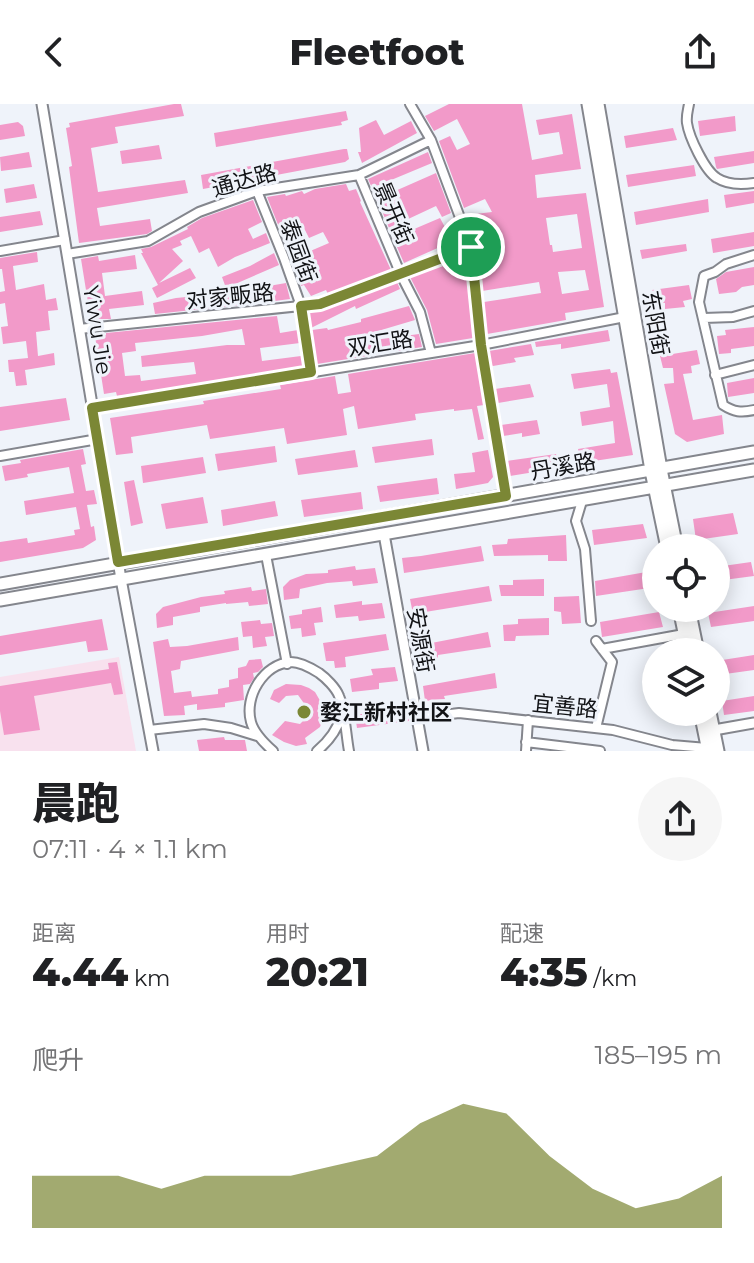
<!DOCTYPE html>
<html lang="zh">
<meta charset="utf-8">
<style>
body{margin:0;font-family:Montserrat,"Noto Sans SC",sans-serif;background:#f6f6f6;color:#202124;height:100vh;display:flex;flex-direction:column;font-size:30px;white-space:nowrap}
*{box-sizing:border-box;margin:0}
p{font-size:26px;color:#757577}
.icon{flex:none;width:44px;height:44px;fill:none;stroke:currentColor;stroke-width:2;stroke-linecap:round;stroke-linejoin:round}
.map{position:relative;height:647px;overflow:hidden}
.drawer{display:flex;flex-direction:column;background:#fff;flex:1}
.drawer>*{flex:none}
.fabs{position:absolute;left:642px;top:430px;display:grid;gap:16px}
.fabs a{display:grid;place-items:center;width:88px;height:88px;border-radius:50%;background:#fff;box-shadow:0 4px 20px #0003;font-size:40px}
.pin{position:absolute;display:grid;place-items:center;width:68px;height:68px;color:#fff;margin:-34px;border:4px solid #fff;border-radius:50%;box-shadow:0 2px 8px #0007}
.round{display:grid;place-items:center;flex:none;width:84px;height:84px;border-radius:42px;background:#f6f6f6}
.overview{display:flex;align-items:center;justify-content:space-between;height:136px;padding:0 32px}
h1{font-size:44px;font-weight:800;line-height:60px}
.figures{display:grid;grid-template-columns:repeat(3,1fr);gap:12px;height:136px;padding:8px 32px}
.figures div{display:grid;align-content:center}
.figures b{font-size:40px;font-weight:800}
.figures small{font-size:22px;font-weight:400}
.figures p{font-size:22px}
.chart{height:224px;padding:16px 32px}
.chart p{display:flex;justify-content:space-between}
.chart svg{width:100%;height:144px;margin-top:8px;fill:#7b8735;opacity:.7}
header{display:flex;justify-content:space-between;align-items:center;height:104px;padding:0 32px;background:#fff;font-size:36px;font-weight:800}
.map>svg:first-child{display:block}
</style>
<header><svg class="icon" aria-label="back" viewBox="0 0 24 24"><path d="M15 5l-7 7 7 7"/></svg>Fleetfoot<svg class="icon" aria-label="share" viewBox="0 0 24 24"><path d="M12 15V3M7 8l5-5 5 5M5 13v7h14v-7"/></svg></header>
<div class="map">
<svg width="754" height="647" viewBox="0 0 754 647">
<rect width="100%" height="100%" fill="#eff3fa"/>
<path fill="#f8e1ee" d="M119 553 136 647H0V573Z"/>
<path fill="#f29ac9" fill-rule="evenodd" d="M174 0H181L184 12 115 23 118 39 91 44 98 88 185 76 188 89 97 104 100 122 150 115 152 127 147 130 79 139 69 63 72 62 66 24 70 23 69 19Z
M449 0H522L532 56 563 50 559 28 539 31 536 16 572 10 581 65 535 71 537 94 586 89 604 203 565 209 566 216 487 230 484 198 541 189 539 178 482 187 478 142 467 111 492 108 485 95 464 104 439 37 450 32 457 46 470 40 457 15 434 27 425 12ZM577 110 582 144 553 148 552 141H550L546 114ZM585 166 589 186 562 190 558 168Z
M346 7 348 16 341 18 342 21 216 43 214 29Z
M735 12 736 27 700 32 698 17Z
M376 16 384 31 411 17 417 29 362 59 358 48H361L359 24Z
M18 18 23 22 25 32 0 36V21Z
M673 24 677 36 626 44 624 32Z
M159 41 162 55 122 60 120 47Z
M344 45H347L349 55 345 58 203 85 201 71Z
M754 47V59L717 65 716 63 714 53Z
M29 48 32 63 1 67 0 53Z
M428 48 432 59 372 84 368 75Z
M694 61 696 72 628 83 626 71Z
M436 69 451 109 442 113 436 102 389 124 377 95Z
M34 80 37 94 6 99 4 85Z
M346 80 349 87 356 85 361 97 360 98 391 166 328 190 326 186 311 192 304 181 301 182 287 142 303 134 308 148 329 139 323 128 309 134 304 124 283 133 267 93 285 90 286 92 302 87 304 90 315 85Z
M754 87V99L726 104 724 91Z
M708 95 709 108 636 121 634 108Z
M253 96 262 118 248 125 253 135 266 129 270 139 235 153 218 163 209 144 199 149 191 132 180 137 182 141 172 145 183 157 159 179 190 164 196 174 157 194 152 184 158 181 141 149H143L141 145 151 143 188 125 187 123 202 114Z
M40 107 43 121 0 128V113Z
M440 114 448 129 457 125 460 134 404 159 393 134Z
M754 128V142L713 149 711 135Z
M686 140 687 147 642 155 640 146Z
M37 148 38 158 13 162 16 186 44 180 46 196 56 194 58 206 48 207 50 226 36 228 38 252 54 249 55 261 25 266 27 281 16 282 14 268H9L8 256 28 254 26 237 3 240 1 223 8 222 5 199 0 200V188L5 187 2 165H0V154Z
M274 149 279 161 226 184 222 173 250 162Z
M135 151 137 165 102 169 105 192 142 187 144 201 109 205 111 215H97L90 211 81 155 98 152 99 157Z
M465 157 473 234 436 240 427 206 410 173 448 159Z
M754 163V181L742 183 736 188 719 190 716 175 726 168Z
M397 178 400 185 356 205 355 202 311 224 309 208 322 207Z
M286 179 290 195 253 200V197L240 201 155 210 153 199 176 194 228 189Z
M689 181 692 195 683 197 685 203 665 205V199L655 198 652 186Z
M409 202 415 216 351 235 352 239 419 230 422 243 317 260 312 226 327 224 328 226 361 218V215Z
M277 212 280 229 298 226 300 239 260 244 262 257 301 252 303 263 136 290 117 292 116 288 104 290 95 232 106 231V229ZM242 225 245 241H227L141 252 142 263 194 258 196 270 141 277 140 271 125 272 122 249 136 247 135 239 202 232Z
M754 223V242L731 245V249L719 250 717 232 726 231 725 226Z
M608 226 610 237 561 245V240L536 243 535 238Z
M531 240 534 251 514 254 516 258 493 262 491 261 489 247Z
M697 246 700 260 691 262 692 269 683 270 693 316 722 311 724 330 687 338 675 330 664 280 674 279 673 264H663L660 252Z
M475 249 484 301 477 302 484 335 478 336 472 305 454 307V305L415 310 416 316 358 325 354 302 343 305 347 331 287 340 284 324 210 335 207 321 131 333 133 349 116 351 110 314 204 300 203 297 281 285 280 281 335 272 338 290 351 288 348 270Z
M610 265 611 269 617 268 633 351 581 359 578 345 615 339 613 317 582 322 580 308 610 303 607 280 574 285 571 270Z
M754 274V289L728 293 727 279Z
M530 280 534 293 498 299 495 285Z
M66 294 70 316 0 327V303Z
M537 316 540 330 522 333V329L503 332 501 321Z
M432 335 434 351 375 359 372 343Z
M275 342 277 358 218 367 215 350Z
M83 345 86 360 81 361 86 387 94 386 97 400 87 401 91 423 94 422 96 436 83 444 0 458V438L27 434 28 439 75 431 74 426 80 425 76 403 26 411 24 397 74 389 69 363 27 370 28 373 5 377 2 362 21 359 20 356Z
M355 346 358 363 298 371 295 355Z
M488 346 493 373 488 379 456 385 454 370 475 368 472 349Z
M556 350 559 364 510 372 507 357Z
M203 353 206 369 143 379 141 362Z
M437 374 439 390 380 398 377 382Z
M134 376 143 419 131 422 124 378Z
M361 388 363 405 304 413 301 396Z
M203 393 208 419 166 425 161 400Z
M275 397 278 412 223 422 221 406Z
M733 409 738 430 696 436 693 415Z
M643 420 647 434 594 441 592 426Z
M566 431 567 457H548V451L494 452 492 441 507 440 508 435Z
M481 442 484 457 404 469 402 454 421 452Z
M751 458 754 472 716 477V463Z
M355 462 356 466 375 464 378 479 353 482 352 477 327 479 300 485 299 494 284 496 283 483 290 476 306 470 328 469V466Z
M652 467 656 483 596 492 595 477Z
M544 475V492H501L499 481H513V476Z
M489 482 492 497 413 510 410 495Z
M251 483 252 487 266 485 268 500 249 502 248 498 226 500V499L200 503V508L173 513V521L157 524 156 510 163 503 201 493 225 490 224 487Z
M579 492 581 519 562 520 561 508 554 507V493Z
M362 497V501L382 499 385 514 359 517 358 512 336 514 334 501Z
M754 502V517L711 523 708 509Z
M321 503 323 518 314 519 316 531 302 533 301 524 291 525 289 512 302 510V506Z
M659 508 663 523 602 533 600 518Z
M549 514V531L516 532 515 537H504L503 521 518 520V515Z
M102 515 108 546 88 548 86 537 0 551V532Z
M260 516 261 520 272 519 274 532 265 533 267 542 253 544 252 532 243 533 241 518Z
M488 528 491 543 438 551V554L419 557 416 542Z
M386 530 389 546 345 553 346 563 335 564 334 557H326L323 539Z
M238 533 239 546 181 557 180 565 171 567 174 589 191 587 192 593 218 590V585L229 583V576L238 574V564L246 562 249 556 261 555 263 563 258 568 253 569 254 574 250 580 243 581 244 596 225 599V603L197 606V600L184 602 185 611 164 612 153 538 168 535 170 543 187 542Z
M754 551V566L718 571 716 557Z
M117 558 123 590 114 591 111 579 34 592 40 626 4 631 0 607V582L109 565 108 559Z
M395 563 398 577 379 579V585L352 588 350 575 373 571 371 565Z
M495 569 497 584 444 592 445 595 425 597 423 582Z
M286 580 301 581 309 584 315 588 322 600 324 606 322 617 320 623 305 634 307 640 296 642 284 638 272 631 285 617 300 620 308 612V605L298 591 286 592 279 599 270 595 274 586Z
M754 592V607L724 611 722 597Z
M406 603 409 617 357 624 355 611Z
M224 633 225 636H245L247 647H199L197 636Z"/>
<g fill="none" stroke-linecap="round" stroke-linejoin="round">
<g stroke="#84868d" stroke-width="12">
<path id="minor" d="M410 0 431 36 471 143 481 241 506 392
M689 0C688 6 686 12 687 19 689 33 705 67 717 74 728 81 741 81 754 79
M359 71 401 171 420 208 431 249
M257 87 284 154 301 202 311 268
M0 147 65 136
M67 150 148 137 199 108 257 87 359 71 431 36
M754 151 726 160 715 168 704 172 699 198 723 301C734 308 741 309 754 306
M704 214 733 213 754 207
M79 225 320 200 471 143
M715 271 754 261
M92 304 481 241 625 213
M0 352 98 335
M582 397 576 417 585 445 591 517
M266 451 287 560
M596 537 612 558 596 624
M602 545 684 530
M417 614 459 609 613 626 672 641 707 644
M149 626 204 620 231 624 257 632
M526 638 600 647
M273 647C264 639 254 629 251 618 244 593 263 560 291 558 301 558 311 564 319 569 326 574 336 584 339 592 345 606 346 631 349 647
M317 647C329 637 337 627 341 612
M526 647 528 616"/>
</g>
<g stroke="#84868d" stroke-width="13">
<path id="tertiary" d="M42 0 121 475 153 647
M384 430 423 647
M714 626 754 619"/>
</g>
<g stroke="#84868d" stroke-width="15">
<path id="secondary" d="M588 0 652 372 667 444
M598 0 661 365 677 444
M0 480 754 348
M0 496 754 366
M679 504 688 548
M689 504 698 548
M700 608 708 647
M710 608 718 647"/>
</g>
<use href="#minor" stroke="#fff" stroke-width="8"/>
<use href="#tertiary" stroke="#fff" stroke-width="9"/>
<use href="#secondary" stroke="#fff" stroke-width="11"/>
</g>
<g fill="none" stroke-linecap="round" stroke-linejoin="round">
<g stroke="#fff" stroke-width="16">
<path id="route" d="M471 143 481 241 506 392 118 458 92 304 311 268 301 202 320 200Z"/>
</g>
<use href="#route" stroke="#7b8735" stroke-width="10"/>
</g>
<circle fill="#7b8735" stroke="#eff3fa" stroke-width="3" cx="304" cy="608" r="8"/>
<g text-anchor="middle" stroke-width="6" stroke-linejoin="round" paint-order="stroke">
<g font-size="22" fill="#121316" stroke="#eff3fa">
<text transform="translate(244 76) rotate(-16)" y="8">通达路</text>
<text transform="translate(394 109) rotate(67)" y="8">景开街</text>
<text transform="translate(299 147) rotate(70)" y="8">泰园街</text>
<text transform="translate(230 192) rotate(-6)" y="8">对家畈路</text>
<text transform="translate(656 219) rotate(80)" y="8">东阳街</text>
<text transform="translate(98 226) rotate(81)" y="8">Yiwu Jie</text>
<text transform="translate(380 239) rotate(-9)" y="8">双汇路</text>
<text transform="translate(563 362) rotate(-10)" y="8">丹溪路</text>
<text transform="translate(421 536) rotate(80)" y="8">安源街</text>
<text transform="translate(565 602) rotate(6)" y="8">宜善路</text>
</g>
<g font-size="22" font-weight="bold" fill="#121316" stroke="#eff3fa" text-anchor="start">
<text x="320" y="616">婺江新村社区</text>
</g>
</g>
</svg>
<div class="fabs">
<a><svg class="icon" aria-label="locate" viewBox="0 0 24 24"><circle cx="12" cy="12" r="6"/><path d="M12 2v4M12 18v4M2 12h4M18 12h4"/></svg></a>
<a><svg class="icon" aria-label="layers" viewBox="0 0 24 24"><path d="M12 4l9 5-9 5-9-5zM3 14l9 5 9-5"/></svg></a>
</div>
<div class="pin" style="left:471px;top:143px;background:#1e9e55"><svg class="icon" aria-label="arrive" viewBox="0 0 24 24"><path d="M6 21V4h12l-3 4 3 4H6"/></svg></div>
</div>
<section class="drawer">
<div class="overview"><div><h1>晨跑</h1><p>07:11 · 4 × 1.1 km</p></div><a class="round"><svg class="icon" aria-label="share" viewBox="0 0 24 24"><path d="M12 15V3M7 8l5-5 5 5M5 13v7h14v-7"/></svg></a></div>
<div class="figures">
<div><p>距离</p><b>4.44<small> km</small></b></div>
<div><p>用时</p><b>20:21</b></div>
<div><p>配速</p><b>4:35<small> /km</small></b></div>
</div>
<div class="chart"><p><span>爬升</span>185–195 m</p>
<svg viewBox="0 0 160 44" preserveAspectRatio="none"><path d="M0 44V28L10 28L20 28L30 32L40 28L50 28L60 28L70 25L80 22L90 12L100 6L110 9L120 22L130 32L140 38L150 35L160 28V44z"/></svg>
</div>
</section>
